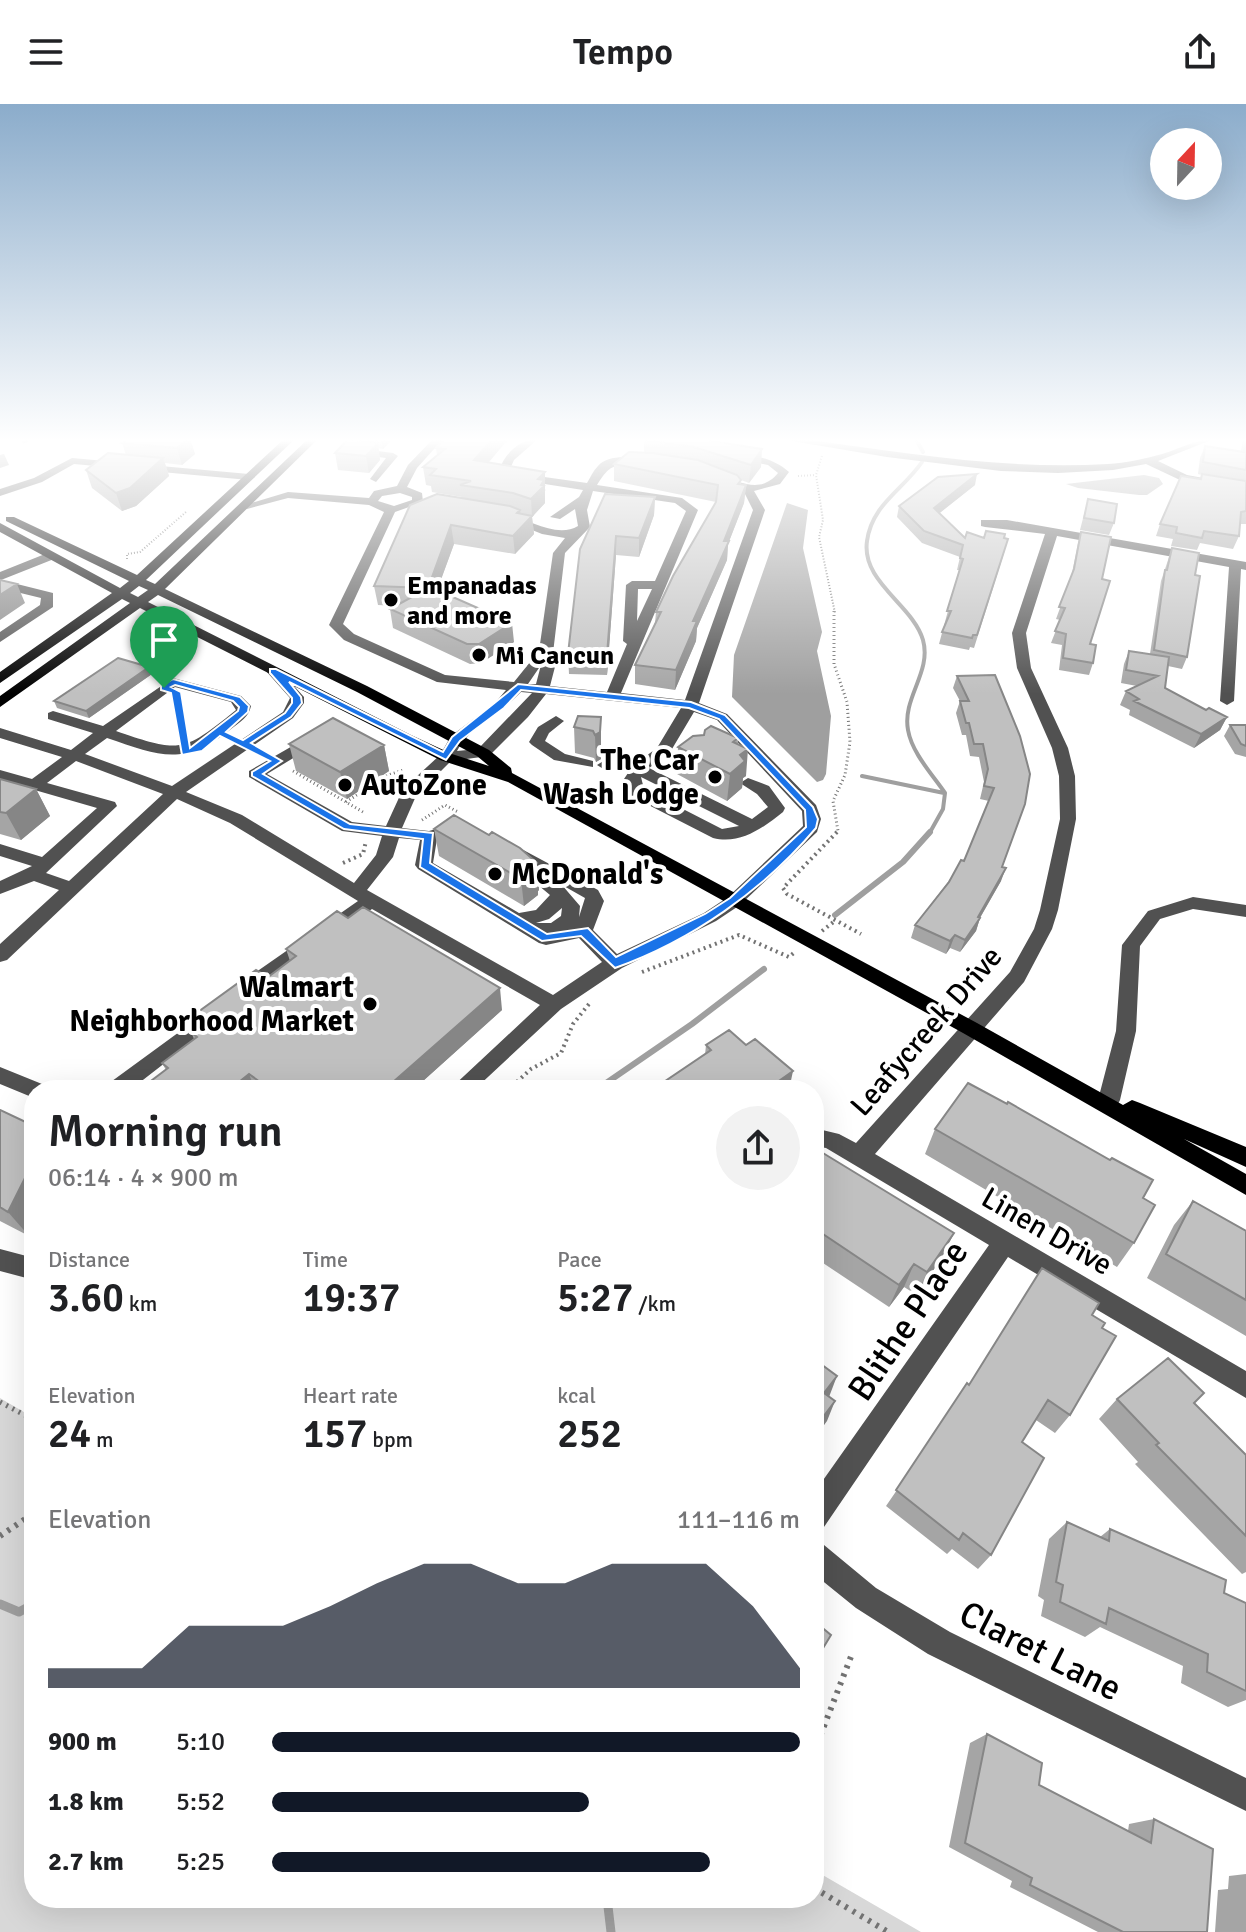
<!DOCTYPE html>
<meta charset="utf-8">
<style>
body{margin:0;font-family:Signika,sans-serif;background:#f2f2f2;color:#202124;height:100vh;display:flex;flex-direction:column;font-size:30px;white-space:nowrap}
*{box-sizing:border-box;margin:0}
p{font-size:26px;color:#757577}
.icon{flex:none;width:44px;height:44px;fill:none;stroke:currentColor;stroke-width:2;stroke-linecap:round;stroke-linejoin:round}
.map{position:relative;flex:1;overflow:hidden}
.sheet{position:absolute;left:24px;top:976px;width:800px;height:828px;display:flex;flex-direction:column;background:#fff;border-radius:32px;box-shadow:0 8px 32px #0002}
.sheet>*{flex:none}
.needle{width:52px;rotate:22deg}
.buttons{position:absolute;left:1150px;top:24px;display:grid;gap:16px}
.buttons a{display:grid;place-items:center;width:72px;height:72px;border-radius:50%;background:#fff;box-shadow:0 8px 32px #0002;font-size:40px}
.pin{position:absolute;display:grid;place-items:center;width:68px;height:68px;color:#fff;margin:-82px -34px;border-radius:50% 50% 50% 0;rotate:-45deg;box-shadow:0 0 8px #0007}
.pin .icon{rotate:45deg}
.round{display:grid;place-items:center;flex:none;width:84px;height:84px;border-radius:42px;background:#f2f2f2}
.overview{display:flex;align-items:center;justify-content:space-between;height:136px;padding:0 24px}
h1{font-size:44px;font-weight:600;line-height:60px}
.figures{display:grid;grid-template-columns:repeat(3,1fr);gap:12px;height:136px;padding:8px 24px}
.figures div{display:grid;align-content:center}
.figures b{font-size:40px;font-weight:600}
.figures small{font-size:22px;font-weight:400}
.figures p{font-size:22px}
.chart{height:224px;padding:16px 24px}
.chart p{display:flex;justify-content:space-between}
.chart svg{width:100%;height:144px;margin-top:8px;fill:#111827;opacity:.7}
ul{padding:0 24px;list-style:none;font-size:26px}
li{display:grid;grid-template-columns:128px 96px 1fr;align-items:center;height:60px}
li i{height:20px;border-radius:10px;background:#111827}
header{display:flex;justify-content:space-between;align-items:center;height:104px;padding:0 24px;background:#fff;font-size:36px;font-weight:600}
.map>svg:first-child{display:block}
</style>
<header><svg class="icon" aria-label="menu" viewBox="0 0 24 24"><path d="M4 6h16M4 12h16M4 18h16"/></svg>Tempo<svg class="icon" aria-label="share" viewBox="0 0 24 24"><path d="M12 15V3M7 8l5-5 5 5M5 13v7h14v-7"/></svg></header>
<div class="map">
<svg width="1246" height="1828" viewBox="0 0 1246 1828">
<rect width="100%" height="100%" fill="#fff"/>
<path fill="#d8d8d8" d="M0 1294 34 1314V1794H814V1766L921 1828H0Z"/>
<path fill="#9f9f9f" d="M1144 371 1159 374 1163 380 1147 391H1139L1078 384 1066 380Z
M787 399 808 406 803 444 822 528 817 547 831 612 826 670 823 676 817 678 732 593 734 551Z"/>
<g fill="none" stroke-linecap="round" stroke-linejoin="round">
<path stroke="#9f9f9f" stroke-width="4" d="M916 335 923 348
M922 358C903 386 872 400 867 437 861 478 913 501 923 536 932 568 902 594 908 626 912 649 932 670 945 689L943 705 929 730
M862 672 944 689"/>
<path stroke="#9f9f9f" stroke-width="6" d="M835 811 903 758 930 728
M596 986 692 920 764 865"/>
<path stroke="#9f9f9f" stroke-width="9" d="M0 1500 19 1508 34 1500
M607 1794 611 1828"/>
<path stroke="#737373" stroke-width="2" stroke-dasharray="1 2" stroke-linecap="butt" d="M822 352 816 371 823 416 819 433 835 509
M798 372 816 371
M127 455V450L140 448 186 408"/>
<path stroke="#737373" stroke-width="3" stroke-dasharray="1 3" stroke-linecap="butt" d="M834 507V560L847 598 850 638 845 671 833 697 838 727 835 730
M148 541 164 553 165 566
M177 595 183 630
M293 667 363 708
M346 698 388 671 404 666
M422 716 445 701 458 708"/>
<path stroke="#737373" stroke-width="4" stroke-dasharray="2 4" stroke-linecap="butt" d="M837 728 783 784 787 790 861 830
M343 759 363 750 366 737
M822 827 836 816
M642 868 739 831 789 853 796 847
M508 986 531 965 561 949 573 920 589 900"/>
<path stroke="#737373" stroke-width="5" stroke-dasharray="2 5" stroke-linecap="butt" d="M0 1298 34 1316"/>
<path stroke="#737373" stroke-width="6" stroke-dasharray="3 6" stroke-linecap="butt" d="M0 1432 34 1409
M814 1648 852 1550
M814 1784 888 1828"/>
<path fill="#515151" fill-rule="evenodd" d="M433 335H443L417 364 407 383 422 389 423 398 395 408 343 520 354 530 445 571 514 578 539 547 553 449 565 434 542 430 500 413 506 409C527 415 557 435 578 422L575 405 560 415 550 413 579 393 583 386 513 375 499 366C505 350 519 335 538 335L514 356 510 365 516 369 587 379C590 374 593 367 598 362 608 350 636 352 648 359L647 361C619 364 614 353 597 381L682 394 698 406 621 589 685 596 753 406 745 390 715 375 721 372C741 378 761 390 778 369L768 361 731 353 730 351 735 348C755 352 774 354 789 368L780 380 754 387 765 406 699 599 727 610 816 701 821 715 817 728 740 801 716 817 622 864 561 905 474 986H449L540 901 372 805 250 892H236L233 887 236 882 358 797 230 719 177 695 7 856 0 858V840L59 786 34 777 0 790V777L32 762 0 752V740L42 753 97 704 0 676V666L32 675 62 653 0 634V624L71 646 93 629 48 615V609L53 607 103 622 173 574 241 592 251 602C249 613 240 618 231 625 184 663 160 652 107 634L85 650 172 682 283 608 290 594 266 567 268 564H278L304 593V599L293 614 186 688 242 711 354 779 376 751 382 732 342 727 249 673V667L308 633H318V639L267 670 352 718 386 722 403 685 440 651 451 632 495 599 506 586 437 578 344 536 329 521 384 408 369 401 288 394 247 405 241 402 288 388 369 394 374 387 397 382 408 361ZM593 387 675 399 686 407 655 477H632L626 481 623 537 627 540 607 588 550 582 556 559 553 549 565 449 590 423 587 406ZM400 389 412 393V396L394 402 378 397 382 392ZM638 485H652L637 517ZM541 561 536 580H528ZM175 583 231 598 236 606C183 649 180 649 116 627ZM521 588 532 589 478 645 457 647C470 623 502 608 521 588ZM546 590 681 604 657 644 635 660 605 656 597 661 605 666 628 669 624 675 631 692 713 734C740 741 763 724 783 708L785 704 769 682 748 674 740 679 757 690 768 703 752 715 649 664 669 650 694 608 717 616 802 707 803 722 728 793 704 809 617 850 593 826 604 797 598 786 514 741 505 747 508 751 534 765 526 771 550 791 536 806 519 809 433 759 437 735 466 727 468 723 466 719 460 718 429 727 402 724 416 692 451 657 489 652 528 613ZM76 657 163 690 69 777 46 769 117 702 115 698 47 679ZM641 673 739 722 722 725 644 685ZM399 734 420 736 415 761 418 765 539 839 546 841 579 834 602 858 553 891 367 786 393 753ZM562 781 585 794 579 813 580 802ZM562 804 561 812 551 819H536L549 815Z
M634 335H657L677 340 672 343Z
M780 335H803C905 349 1005 366 1108 360 1125 359 1145 355 1162 350 1180 345 1195 335 1214 335L1158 357 1187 371 1246 382V388L1180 376 1146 360 1113 366 1058 369 1001 367 887 353Z
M354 344 393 349 398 352 376 378 370 375 386 354 350 349 349 347Z
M72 354 249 370 255 373 249 376 74 360 42 378 0 392V385L34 374Z
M981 416H1007L1246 458V466L1241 465 1234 597 1227 601 1220 597 1229 463 1057 432 1026 529 1031 564 1068 644 1075 672 1076 715 1058 806 1052 825 1024 878 875 1050 1246 1267V1294L1008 1153 824 1423 814 1427V1389L989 1141 826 1044 814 1042V1024L839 1030 856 1039 1010 868 1034 825 1040 806 1060 715 1059 672 1052 644 1017 564 1012 529 1045 430 985 423 981 422Z
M50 448 56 452 54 455 1 476 53 489V503L0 538V528L40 501 41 494 0 484V468Z
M556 612 564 617 549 629 545 637 565 650 593 657V663L554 656 532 641 529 638 538 623Z
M1193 793 1246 801V813L1193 805 1160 815 1140 842 1136 927 1120 996 1117 1002 1109 1005 1101 1002 1098 996 1116 927 1122 841 1148 807Z
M212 904 219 907 222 912 219 917 130 986H104L108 980Z
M0 963 42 980 46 986H34V994L0 980Z
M0 1145 34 1154V1176L0 1167Z
M814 1437 824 1441 876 1484 950 1528 1246 1674V1707L928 1550 856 1504 814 1470Z"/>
<path fill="#000" fill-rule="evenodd" d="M284 335H295L146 476 155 480 308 335H318L165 485 367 582 489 646 511 664 512 669 977 919 1123 1001 1132 996 1140 999 1246 1043V1063L1184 1035 1246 1070V1091L963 929 508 678 440 656 140 504 0 603V592L130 499 122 495 0 579V568L112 489 0 428V419L120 484 129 477 6 417V413H14L137 471ZM139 482 148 486 138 493 130 489ZM158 491 357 588 477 652 489 662 452 650 411 631 148 498Z"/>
</g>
<path fill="#a5a5a5" d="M190 335 195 350 182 361 165 359 169 372 136 402 122 407 92 384 86 366 126 351 122 339Z
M360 335H393L383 345 378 344 380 356 369 369 338 366 335 349 360 337Z
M700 335 761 363 749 379 741 376V380L746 381 744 399 728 440 727 456 697 524 696 537 675 586 635 580V561L655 519 656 508 716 398 614 377V360L644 348V336Z
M1243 335H1246V420H1240L1239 432 1233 445 1200 439 1197 446 1171 442 1173 435 1156 432 1160 420 1200 375 1202 371 1198 370 1200 354 1205 342 1241 347Z
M504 340 489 358 546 386 544 387 545 399 532 413 534 430 515 450 454 440 437 486 514 538 481 559 470 560 393 524 390 505 396 502 378 501 374 482 462 394V393L432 388 431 382 426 381 423 363 437 351 436 344Z
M975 381 939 409 965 434H1004L1005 446 974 544 970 543 969 546 939 540 959 466H957L960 453 922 439 897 413 899 402Z
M655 393 654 411 639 453 616 451 607 571 569 570 568 550 580 445Z
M1088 395 1114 419 1109 431 1080 426Z
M1081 428 1093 559 1089 571 1059 566 1062 541 1051 539 1060 516 1056 515 1071 474 1078 439Z
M1172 444 1195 471 1187 553 1182 565 1168 562 1165 584 1206 606 1227 613 1220 626 1194 644 1129 611 1130 606 1120 601 1126 587 1137 582 1121 579 1124 560 1129 547 1150 550 1161 477Z
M149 563 152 570 89 614 57 604 54 597Z
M995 571 1002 763 1001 777 980 814 976 827 960 848 950 844 946 850 911 834 915 821 964 757 989 697 980 695 984 678 979 653 970 652 966 631H962L956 609 960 597 953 584 957 572Z
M601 613V655L596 658 594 654 575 649 574 623Z
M1230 621H1246V653L1235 650 1224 632Z
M738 634V640L746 672 743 674 742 684 727 697 677 670 678 643Z
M289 640 384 641 389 667 347 695 296 667Z
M0 675 36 685 50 712 21 736 0 730Z
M434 725 537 759 539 786 538 787V791L524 802 439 752Z
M286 845 502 906 413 986H139L166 966 162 959 194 935 191 928 203 918 198 908 268 873 290 857Z
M706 941 789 986 705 951Z
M0 1006 29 1132 0 1117Z
M935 1025 1143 1094 1134 1139 1117 1163 925 1050Z
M814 1051 954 1129 942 1153 917 1191 904 1183 889 1203 814 1153Z
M1193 1097 1246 1127V1232L1147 1174 1174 1121Z
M1092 1211 1102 1224 1070 1311 1055 1329 1036 1316 1022 1338 991 1451 978 1465 952 1445 947 1450 886 1402 969 1281Z
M1117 1295 1194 1299 1246 1351V1468L1242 1470 1135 1360 1138 1358 1099 1315Z
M1067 1418 1100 1433 1110 1425 1224 1489 1246 1499V1596L1228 1603 1181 1579 1183 1562 1100 1523 1085 1533 1041 1512 1044 1496 1038 1492 1049 1435Z
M987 1630 1039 1681 1128 1727 1129 1720 1154 1715 1207 1828H1098L1010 1783 1012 1777 949 1743 970 1639Z
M1246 1770V1828H1215L1218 1786 1228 1785 1229 1772Z"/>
<path fill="#868686" d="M21 335H34L23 340Z
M188 335H190L195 350 182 361 177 344Z
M381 335H393L383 345Z
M493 335H511L504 340 476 373 474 356Z
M378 339 380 356 369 369 366 352Z
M762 345 761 363 749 379 751 361Z
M4 350 9 361 0 364V351Z
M163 354 169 372 136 402 122 407 116 389Z
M545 368V399L532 413 534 430 515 450 513 432 517 409 520 406 522 423 532 413 531 395 538 375Z
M977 370 975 381 931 416 934 404Z
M746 381 744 399 728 440 727 456 697 524 696 537 675 586 676 566 693 517Z
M655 393 654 411 639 453V434Z
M451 421 454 440 431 503 428 484Z
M616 432V451L607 571V551Z
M17 480 25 499 0 516V491Z
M512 519 514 538 481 559 479 540Z
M149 563 152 570 89 614 86 607Z
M601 613V655L596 658 595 631Z
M1227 613 1220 626 1194 644 1201 630Z
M384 641 389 667 347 695 340 668Z
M748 645 746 672 743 674 742 684 727 697 730 670 740 651Z
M36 685 50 712 21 736 6 709Z
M537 759 539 786 538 787V791L524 802 521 775Z
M1006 764 1001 777 978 817 980 814 976 827 960 848 965 836Z
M955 831 950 844 946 850 950 837Z
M500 884 502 906 413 986H384Z
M793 967 789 986H766Z
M249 970 255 986H229Z
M34 1056V1120L29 1132 8 1108Z
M954 1129 942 1153 917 1191 927 1168Z
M914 1160 904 1183 889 1203 899 1181Z
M837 1272 829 1293 824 1289Z
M835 1297 827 1317 814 1335V1325Z"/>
<path fill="#c0c0c0" stroke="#868686" stroke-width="2" d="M128 335H188L177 344 122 339Z
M348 335 378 339 366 352 335 349Z
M445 335H493L474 356 545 368 538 375 544 376 541 381 544 382 531 395 513 389 460 381 471 377 430 371 436 365 423 363 445 345 436 344Z
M645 335H700L762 345 751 361 694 343 644 336Z
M1246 335V366L1203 358 1205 342 1244 348Z
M629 348 652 349 698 356 737 371 741 376 738 380 746 381 724 437H729L693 517H697L676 566 635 561 661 508H656L673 472 716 398 718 381 614 360Z
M108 349 163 354 130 384 116 389 86 366Z
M977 370 934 404 965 434 967 428 984 434 986 427 1005 430 1004 434 1008 435 977 531H973L972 534 942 528 951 507H947L963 455 960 454 963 441 924 427 899 402 938 373Z
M1202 370 1246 377V407L1241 408 1239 432 1204 427 1202 434 1176 429 1177 423 1160 420 1181 372 1201 375Z
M437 390 510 402 520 406 517 409 532 412 513 432 451 421 428 484 374 482 410 401Z
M605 390 655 393 639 434 616 432 607 551 568 550 580 445Z
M1088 395 1117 400 1114 419 1084 414Z
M1081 428 1111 433 1102 475 1110 477 1090 540 1096 541 1093 559 1063 554 1066 530 1055 527 1065 504 1059 503 1074 465Z
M1172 444 1199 449 1195 471 1200 472 1187 553 1154 546 1165 466H1167Z
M0 476 17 480 0 491Z
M430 483 512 519 479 540H467L390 505Z
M1129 547 1169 553 1165 584 1206 606 1209 604 1227 613 1201 630 1134 597 1139 595 1126 587 1158 572 1126 566Z
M118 554 149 563 86 607 54 597Z
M995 571 1020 632 1030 670 1025 700 1002 763 1006 764 978 813 980 814 965 836 955 831 950 837 915 821 949 778 961 756 964 757 994 684 984 682 988 665 983 640H974L969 619H966L960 597H969L957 572Z
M578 612 601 613 600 628 595 631 593 627 574 623Z
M333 614 384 641 340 668 289 640Z
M1230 621H1246V642L1241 640Z
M711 622 738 634 733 638 748 645 740 651 745 657 730 670 678 643 693 632 704 631 705 626Z
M0 675 36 685 6 709 0 708Z
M454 711 489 731 492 728 520 744 537 759 533 762 536 764 521 775 434 725Z
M363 803 500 884 384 986H271L249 970 229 986H139L168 964 162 959 197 933 191 928 208 915 198 908 256 866 268 873 296 852 286 845 337 807 348 814Z
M729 926 746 941 755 935 793 967 766 986H652L711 946 706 941Z
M968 979 1007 1000 1008 998 1110 1056 1112 1054 1153 1076 1143 1094 1155 1101 1134 1139 935 1025Z
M0 1006 34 1022V1056L8 1108 0 1103Z
M818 1046 954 1129 927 1168 914 1160 899 1181 814 1124V1051Z
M1193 1097 1246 1127V1196L1166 1150Z
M1042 1164 1099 1199 1092 1211 1105 1219 1102 1224 1116 1232 1070 1311 1048 1296 1022 1338 1044 1354 991 1451 963 1429 959 1436 896 1386 967 1279 969 1281Z
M1168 1254 1204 1289 1194 1299 1246 1351V1432L1156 1341 1159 1339 1117 1295Z
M814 1255 837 1272 824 1289 835 1297 814 1325Z
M1067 1418 1109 1437 1110 1425 1226 1476 1224 1489 1246 1499V1587L1207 1568 1208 1550 1109 1504 1106 1520 1060 1498 1063 1481 1056 1478Z
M814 1517 831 1531 814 1559Z
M987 1630 1042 1659 1039 1681 1151 1739 1154 1715 1213 1745 1207 1828H1123L1030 1781 1032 1774 965 1739Z"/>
<linearGradient id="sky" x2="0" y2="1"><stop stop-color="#8baccb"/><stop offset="0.57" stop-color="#fff"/><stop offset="1" stop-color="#fff" stop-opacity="0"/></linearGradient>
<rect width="1246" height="590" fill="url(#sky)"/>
<path fill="#1a73e8" stroke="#fff" stroke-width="2" fill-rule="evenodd" d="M270 565H276L443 648 452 633 518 580 691 598 725 611 813 703 818 715 816 724C764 786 691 837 615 864L581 832 542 837 420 763 423 735 344 725 252 672V668L270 657 220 632 202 647 182 651 171 589 161 586V582L173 575 240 593 249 602 248 608 226 628 243 636 285 609 292 599V594L270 569ZM289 578 446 656 460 637 504 604 521 586 689 604 719 615 805 706 806 723 730 794 705 810 616 853 588 824 547 830 430 759 433 729 350 720 263 670 282 657 251 639 291 613 302 599 301 593ZM175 581 233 597 239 603 238 607 190 644 181 588 171 583Z"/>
<g fill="#000" stroke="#fff" stroke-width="3">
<circle cx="391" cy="496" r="8"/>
<circle cx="479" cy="551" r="8"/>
<circle cx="715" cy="673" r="8"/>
<circle cx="345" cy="681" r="8"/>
<circle cx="495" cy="770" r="8"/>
<circle cx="370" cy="900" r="8"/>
</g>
<g text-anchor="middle" stroke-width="8" stroke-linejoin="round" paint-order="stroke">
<g font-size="26" font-weight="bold" fill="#000" stroke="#fff" text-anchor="start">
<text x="407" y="490">Empanadas<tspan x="407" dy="30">and more</tspan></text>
<text x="495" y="560">Mi Cancun</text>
</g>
<g font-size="30" font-weight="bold" fill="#000" stroke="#fff" text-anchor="end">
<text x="699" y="666">The Car<tspan x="699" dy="34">Wash Lodge</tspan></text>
<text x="361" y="691" text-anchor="start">AutoZone</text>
<text x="511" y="780" text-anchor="start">McDonald's</text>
<text x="354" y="893">Walmart<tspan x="354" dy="34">Neighborhood Market</tspan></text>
</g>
<g font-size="30" fill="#000" stroke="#fff">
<text transform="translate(926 927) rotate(-49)" y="10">Leafycreek Drive</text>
<text transform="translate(1047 1127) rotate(30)" y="10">Linen Drive</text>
</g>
<g font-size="36" fill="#000" stroke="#fff">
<text transform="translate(907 1216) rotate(-56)" y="13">Blithe Place</text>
<text transform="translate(1041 1546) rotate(27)" y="13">Claret Lane</text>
</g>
</g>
</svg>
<div class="buttons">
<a><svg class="needle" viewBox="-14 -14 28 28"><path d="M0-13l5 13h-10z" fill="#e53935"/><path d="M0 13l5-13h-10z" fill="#757577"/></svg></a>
</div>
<div class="pin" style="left:164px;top:584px;background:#1e9e55"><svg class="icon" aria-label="arrive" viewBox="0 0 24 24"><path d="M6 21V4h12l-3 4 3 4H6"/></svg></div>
<section class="sheet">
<div class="overview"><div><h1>Morning run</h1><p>06:14 · 4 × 900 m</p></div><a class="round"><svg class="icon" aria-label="share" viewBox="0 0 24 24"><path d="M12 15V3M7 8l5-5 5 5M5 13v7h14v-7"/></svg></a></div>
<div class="figures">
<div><p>Distance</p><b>3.60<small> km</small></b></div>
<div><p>Time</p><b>19:37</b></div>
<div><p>Pace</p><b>5:27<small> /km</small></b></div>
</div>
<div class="figures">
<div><p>Elevation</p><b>24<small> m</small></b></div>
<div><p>Heart rate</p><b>157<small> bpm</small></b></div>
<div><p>kcal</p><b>252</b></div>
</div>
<div class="chart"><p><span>Elevation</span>111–116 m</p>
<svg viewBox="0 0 160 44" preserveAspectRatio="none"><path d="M0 44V38L10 38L20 38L30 25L40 25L50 25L60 19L70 12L80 6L90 6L100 12L110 12L120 6L130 6L140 6L150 19L160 38V44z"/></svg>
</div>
<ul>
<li><b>900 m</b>5:10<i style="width:100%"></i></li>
<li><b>1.8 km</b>5:52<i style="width:60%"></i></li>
<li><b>2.7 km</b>5:25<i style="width:83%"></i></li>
</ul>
</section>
</div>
